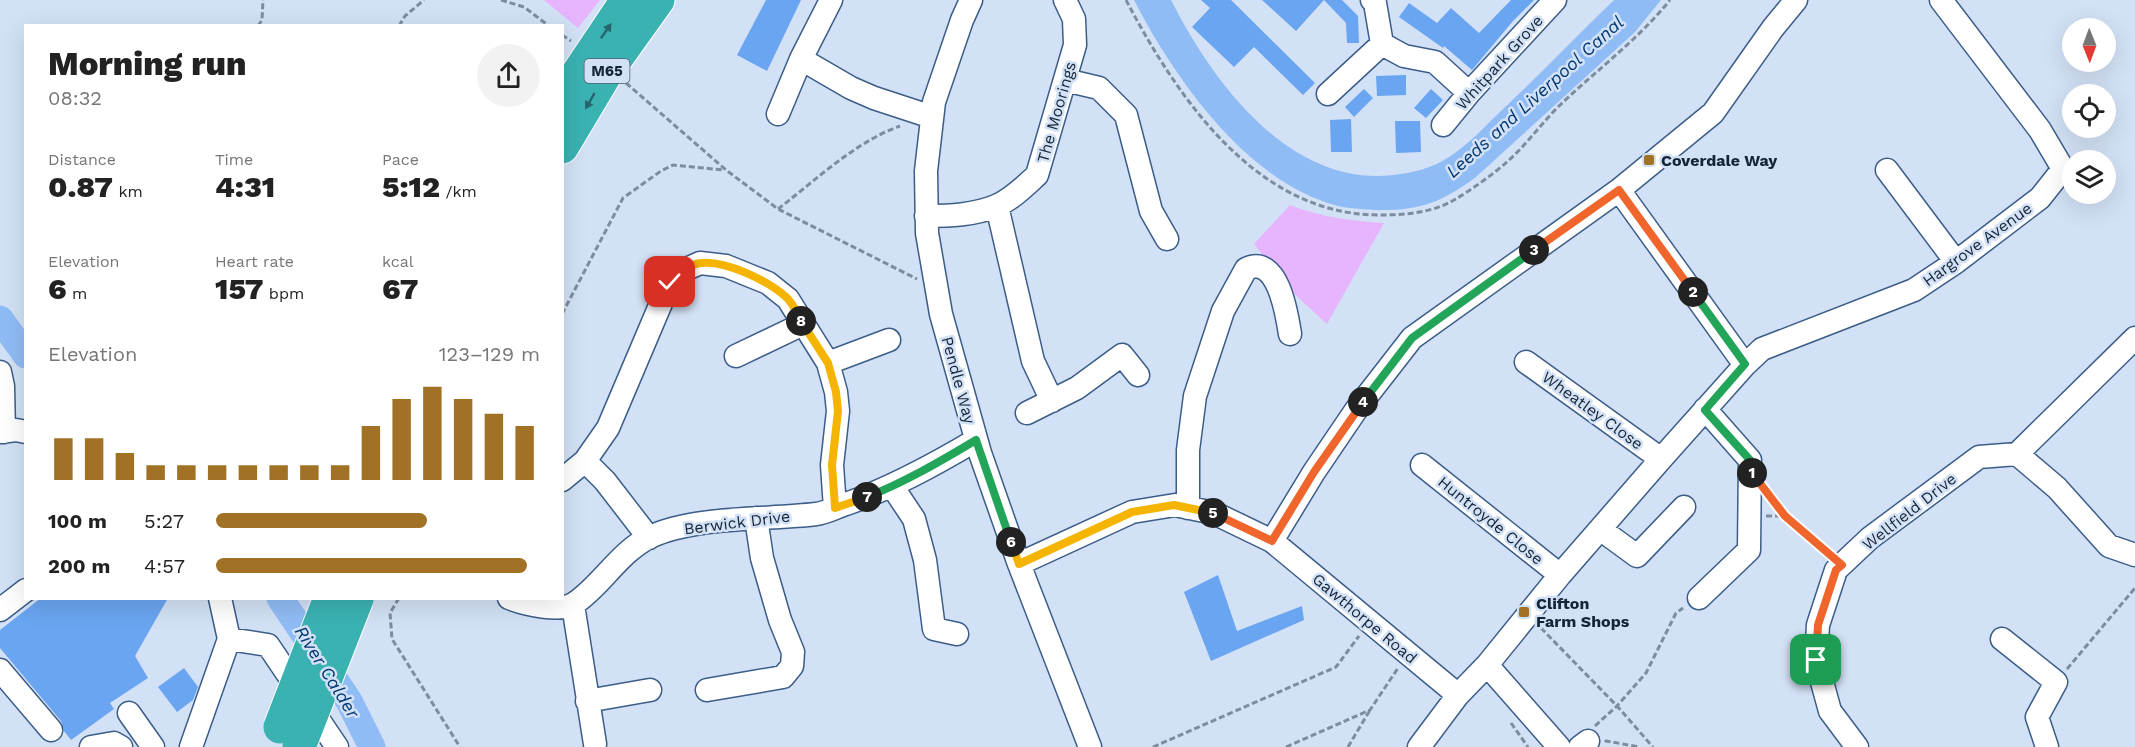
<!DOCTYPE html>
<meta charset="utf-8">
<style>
body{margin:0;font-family:"Work Sans",sans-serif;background:#f2f2f2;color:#222;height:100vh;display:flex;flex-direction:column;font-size:22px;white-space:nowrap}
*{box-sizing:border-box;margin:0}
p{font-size:20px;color:#767676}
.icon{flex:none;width:33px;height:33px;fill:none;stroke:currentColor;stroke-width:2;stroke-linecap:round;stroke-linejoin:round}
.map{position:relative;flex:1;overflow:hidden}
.drawer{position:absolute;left:24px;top:24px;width:540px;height:576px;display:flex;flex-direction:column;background:#fff;border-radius:0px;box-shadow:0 6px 24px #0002}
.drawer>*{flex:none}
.needle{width:39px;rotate:179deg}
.tools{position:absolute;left:2062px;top:18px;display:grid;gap:12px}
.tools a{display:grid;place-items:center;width:54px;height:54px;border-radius:50%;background:#fff;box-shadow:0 6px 24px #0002;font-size:30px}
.pin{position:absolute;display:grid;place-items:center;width:51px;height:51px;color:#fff;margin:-26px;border-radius:12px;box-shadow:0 3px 9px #0006}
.km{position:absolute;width:30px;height:30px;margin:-15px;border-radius:50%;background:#222;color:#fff;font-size:16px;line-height:30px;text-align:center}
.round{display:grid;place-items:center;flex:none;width:63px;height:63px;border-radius:32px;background:#f2f2f2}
.overview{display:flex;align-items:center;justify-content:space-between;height:102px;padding:0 24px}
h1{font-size:33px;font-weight:800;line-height:45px}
.figures{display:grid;grid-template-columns:repeat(3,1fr);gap:9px;height:102px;padding:6px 24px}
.figures div{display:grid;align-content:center}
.figures b{font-size:30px;font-weight:800}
.figures small{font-size:16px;font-weight:400}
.figures p{font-size:16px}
.chart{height:168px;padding:12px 24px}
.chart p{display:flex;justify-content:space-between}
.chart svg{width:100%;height:108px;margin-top:6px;stroke:#a17225;stroke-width:6}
ul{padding:0 24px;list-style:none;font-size:20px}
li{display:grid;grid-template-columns:96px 72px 1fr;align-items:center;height:45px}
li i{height:15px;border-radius:8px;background:#a17225}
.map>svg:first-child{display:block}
</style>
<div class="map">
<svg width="2135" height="747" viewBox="0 0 2135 747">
<rect width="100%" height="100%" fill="#d2e1f5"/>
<path fill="#e7b4fe" d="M544 0H600L578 28Z
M1290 205C1321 217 1351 221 1384 223L1327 324 1289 289 1254 244Z"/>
<path fill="#90bcf5" d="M1134 0H1171C1212 81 1289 187 1393 175 1412 173 1433 168 1449 157 1468 145 1484 127 1500 112 1539 75 1576 37 1614 0H1661L1635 32 1476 177C1441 203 1419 211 1375 210 1358 209 1340 208 1325 202 1241 173 1173 76 1134 0Z"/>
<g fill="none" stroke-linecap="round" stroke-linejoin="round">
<path stroke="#90bcf5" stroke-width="27" d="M0 319 26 355
M280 598 349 701 372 747"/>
</g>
<path fill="#6aa5f1" d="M766 0H801L767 71 737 55Z
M1201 0H1231L1315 83 1303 95 1254 47 1234 67 1192 27 1210 8Z
M1262 0H1342L1358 16 1359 43H1347L1346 23 1324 0 1296 31Z
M1511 0H1534L1513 21 1472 70 1444 46 1443 48 1399 17 1409 3 1437 23 1451 8 1479 33Z
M1406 75V95L1377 96 1376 76Z
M1364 89 1373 98 1354 117 1345 107Z
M1431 89 1443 100 1426 118 1414 108Z
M1351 119 1352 152H1331L1330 120Z
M1395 121H1420L1421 152 1396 153Z
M1218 575 1237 631 1302 606 1304 620 1211 661 1184 592Z
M41 598H168L135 656 148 678 110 703 114 709 71 740 64 731 61 721 0 648V630Z
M184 668 198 687 193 700 177 712 158 687Z"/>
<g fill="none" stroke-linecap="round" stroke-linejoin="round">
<g stroke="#3b5d88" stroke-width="25">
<path id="minor" d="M971 0 962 20 934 102 926 171 927 233 941 314 980 453 1019 564 1090 747
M1372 0 1375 3 1382 44 1404 56 1435 62 1469 93
M801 59 831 0
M1065 80 1099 88 1126 115 1151 211 1167 239
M1328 94 1382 44
M778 114 801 59 851 88 874 98 932 117
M1443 125 1469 93 1555 0
M1887 170 1956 262
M1619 190 1745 365
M997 206 1033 361 1052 401
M926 216C950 216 974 215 996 206 1011 200 1025 186 1037 175L1075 45 1074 19 1065 0
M736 356 803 324
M1526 362 1661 459
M828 363 889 340
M0 372 3 386 4 432
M1027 413 1077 388 1122 355 1138 375
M0 432 16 430 26 432
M2017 454 2135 338
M1422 465 1560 575
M562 480 585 461
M892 486 914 519 925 560 934 629 957 634
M1188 508V450L1195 396 1223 311 1246 269C1278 253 1287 315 1290 334
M1600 529 1637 556 1684 507
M649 538 605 481 585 461 608 428 670 282 682 271 700 263 726 266 768 283 788 299 828 363 836 392 838 411 832 465 835 508
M1272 541 1314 472 1356 410 1412 338 1619 190 1713 113 1773 28 1796 0
M1019 564 1132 512 1175 505 1214 513 1272 541 1458 695
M509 598C524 604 561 613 575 603 602 585 619 552 650 537 694 516 767 520 816 514 826 513 836 507 846 504 892 488 934 465 976 440
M1699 598 1749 550 1750 460 1705 409
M573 605 595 744
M0 610 26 590
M229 639 268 645 337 747
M2002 639 2056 682 2037 717 2047 747
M1487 665 1559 747
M0 670 51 730
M707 690 783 677 792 666 793 652 780 620 762 558 756 518
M587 701 650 690
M129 713 153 747
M91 747 114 743 121 747
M191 747 229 639 220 598
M1419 747 1458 695 1487 665 1560 575 1661 459 1745 365 1762 349 1914 290 1956 262 2040 198 2063 169 2040 130 1941 0
M1580 747 1588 741
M1857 747 1830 711 1816 660 1818 625 1836 570 1870 538 1979 457 2017 454 2057 488 2109 546 2135 555"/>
</g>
<g stroke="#fff" stroke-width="35">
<path id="highway" d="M562 97 627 0
M562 147 608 70 658 0"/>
</g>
<path stroke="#7d8c9f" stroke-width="3" stroke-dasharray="6 3" stroke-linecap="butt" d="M501 0 524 7 549 26
M1126 0C1177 97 1256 215 1379 215 1404 215 1432 213 1454 200 1471 190 1494 174 1509 160 1527 144 1541 124 1558 107 1595 71 1637 41 1670 0
M258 26 262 20 263 0
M399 26 405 16 424 0
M562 35 571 41
M626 83 726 170 778 209 917 279
M778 209C816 180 855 142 900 126
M562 314 623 198 661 171 673 165 724 170
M1768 493 1785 516 1830 554
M1766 516H1785
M399 598 390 613 392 639 460 747
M1541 628 1617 706 1653 747
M2067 669 2135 588
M1511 723 1528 747
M1595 726 1617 706 1646 673 1676 613 1683 608
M1605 742 1606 741 1640 747
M1153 747 1336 667 1359 636
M1286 747 1370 710 1398 668
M1348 747 1370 710"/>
<use href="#minor" stroke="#fff" stroke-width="22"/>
<use href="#highway" stroke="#3bb2b2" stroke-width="33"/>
<g stroke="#fff" stroke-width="35" stroke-linecap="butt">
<path id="highway-bridge" d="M280 727 330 598
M299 747 357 599"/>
</g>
<use href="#highway-bridge" stroke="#3bb2b2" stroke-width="33"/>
</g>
<defs><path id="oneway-solid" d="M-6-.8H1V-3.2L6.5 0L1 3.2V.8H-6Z" transform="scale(1.5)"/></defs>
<g fill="#26646e">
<use href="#oneway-solid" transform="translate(606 31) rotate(-55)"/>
<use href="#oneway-solid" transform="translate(590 101) rotate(120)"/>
</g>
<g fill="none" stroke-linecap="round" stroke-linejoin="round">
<g stroke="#fff" stroke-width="12">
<path id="split-1" d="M1752 473 1785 516 1842 565 1836 570 1818 625 1816 660"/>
</g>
<g stroke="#fff" stroke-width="12">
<path id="split-2" d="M1693 292 1745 364 1705 410 1750 460 1749 469 1752 473"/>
</g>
<g stroke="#fff" stroke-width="12">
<path id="split-3" d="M1534 250 1619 190 1693 292"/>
</g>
<g stroke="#fff" stroke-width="12">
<path id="split-4" d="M1363 402 1412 338 1534 250"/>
</g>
<g stroke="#fff" stroke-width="12">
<path id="split-5" d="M1213 513 1272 541 1314 472 1363 402"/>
</g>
<g stroke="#fff" stroke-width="12">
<path id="split-6" d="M1011 542 1019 564 1132 512 1174 505 1213 513"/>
</g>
<g stroke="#fff" stroke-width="12">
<path id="split-7" d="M867 497C905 482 941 461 976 440L1011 542"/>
</g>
<g stroke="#fff" stroke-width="12">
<path id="split-8" d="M801 321 828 363 836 392 838 411 832 465 835 508 867 497"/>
</g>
<g stroke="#fff" stroke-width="12">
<path id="split-9" d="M670 282C678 274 689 264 701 263 726 260 768 281 786 297 793 303 797 313 801 321"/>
</g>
<use href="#split-1" stroke="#f0652b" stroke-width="8"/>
<use href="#split-2" stroke="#22a559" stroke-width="8"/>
<use href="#split-3" stroke="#f0652b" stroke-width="8"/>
<use href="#split-4" stroke="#22a559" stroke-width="8"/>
<use href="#split-5" stroke="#f0652b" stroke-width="8"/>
<use href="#split-6" stroke="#f5b400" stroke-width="8"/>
<use href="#split-7" stroke="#22a559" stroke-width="8"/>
<use href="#split-8" stroke="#f5b400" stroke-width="8"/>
<use href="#split-9" stroke="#f5b400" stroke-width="8"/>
</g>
<g fill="#a17225" stroke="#d2e1f5" stroke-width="2">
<rect x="1643" y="154" width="12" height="12" rx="3"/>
<rect x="1518" y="606" width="12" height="12" rx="3"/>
</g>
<g text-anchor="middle" stroke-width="5" stroke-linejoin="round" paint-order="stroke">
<rect fill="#d2e1f5" stroke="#4e5d6f" stroke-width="1.5" x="584.5" y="59" width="45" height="24" rx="4.5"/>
<g font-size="15" font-weight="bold" fill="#152436">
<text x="607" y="76">M65</text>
</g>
<g font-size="16" fill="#152436" stroke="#d2e1f5">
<text transform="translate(1499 62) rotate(-48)" y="6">Whitpark Grove</text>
<text transform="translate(1056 112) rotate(-74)" y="6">The Moorings</text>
<text transform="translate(1977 244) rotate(-36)" y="6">Hargrove Avenue</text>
<text transform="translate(959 380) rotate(75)" y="6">Pendle Way</text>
<text transform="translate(1593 410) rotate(36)" y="6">Wheatley Close</text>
<text transform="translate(1909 511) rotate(-38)" y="6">Wellfield Drive</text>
<text transform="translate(1491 520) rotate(39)" y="6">Huntroyde Close</text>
<text transform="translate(737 522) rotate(-7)" y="6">Berwick Drive</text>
<text transform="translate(1365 618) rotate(40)" y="6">Gawthorpe Road</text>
</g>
<g font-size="16" font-weight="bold" fill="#152436" stroke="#d2e1f5" text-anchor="start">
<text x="1661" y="166">Coverdale Way</text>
<text x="1536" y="609">Clifton<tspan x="1536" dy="18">Farm Shops</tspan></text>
</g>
<g font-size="18" font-style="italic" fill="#003771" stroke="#d2e1f5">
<text transform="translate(1535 97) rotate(-42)" y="6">Leeds and Liverpool Canal</text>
<text transform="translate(327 672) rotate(58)" y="6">River Calder</text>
</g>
</g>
</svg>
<div class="tools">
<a><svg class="needle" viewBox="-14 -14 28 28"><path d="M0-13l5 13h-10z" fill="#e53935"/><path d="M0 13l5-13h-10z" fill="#767676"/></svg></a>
<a><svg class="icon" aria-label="locate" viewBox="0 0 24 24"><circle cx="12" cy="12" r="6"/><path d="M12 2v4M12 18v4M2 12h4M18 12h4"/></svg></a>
<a><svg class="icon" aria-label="layers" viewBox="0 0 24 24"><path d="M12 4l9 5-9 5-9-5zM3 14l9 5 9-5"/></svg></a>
</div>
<div class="pin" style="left:1816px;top:660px;background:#1e9e55"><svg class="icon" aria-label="arrive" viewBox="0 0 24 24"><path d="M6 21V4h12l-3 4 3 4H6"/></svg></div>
<div class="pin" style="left:670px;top:282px;background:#d93025"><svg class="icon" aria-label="check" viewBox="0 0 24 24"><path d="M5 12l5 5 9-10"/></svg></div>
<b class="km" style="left:1752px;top:473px">1</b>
<b class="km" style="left:1693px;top:292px">2</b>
<b class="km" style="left:1534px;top:250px">3</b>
<b class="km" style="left:1363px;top:402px">4</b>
<b class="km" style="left:1213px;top:513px">5</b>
<b class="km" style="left:1011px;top:542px">6</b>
<b class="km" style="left:867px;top:497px">7</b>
<b class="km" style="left:801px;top:321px">8</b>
<section class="drawer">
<div class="overview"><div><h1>Morning run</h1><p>08:32</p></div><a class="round"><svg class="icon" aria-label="share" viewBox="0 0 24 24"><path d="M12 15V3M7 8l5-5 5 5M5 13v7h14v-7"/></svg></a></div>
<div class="figures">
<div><p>Distance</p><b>0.87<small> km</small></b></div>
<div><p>Time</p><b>4:31</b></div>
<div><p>Pace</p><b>5:12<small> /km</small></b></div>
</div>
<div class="figures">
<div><p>Elevation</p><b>6<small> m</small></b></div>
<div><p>Heart rate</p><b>157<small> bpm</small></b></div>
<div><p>kcal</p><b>67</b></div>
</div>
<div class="chart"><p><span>Elevation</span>123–129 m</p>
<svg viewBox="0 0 160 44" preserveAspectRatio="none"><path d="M5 44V27M15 44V27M25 44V33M35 44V38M45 44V38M55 44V38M65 44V38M75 44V38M85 44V38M95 44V38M105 44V22M115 44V11M125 44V6M135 44V11M145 44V17M155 44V22"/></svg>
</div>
<ul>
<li><b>100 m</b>5:27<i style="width:65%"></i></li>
<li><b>200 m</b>4:57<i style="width:96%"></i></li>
</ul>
</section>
</div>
